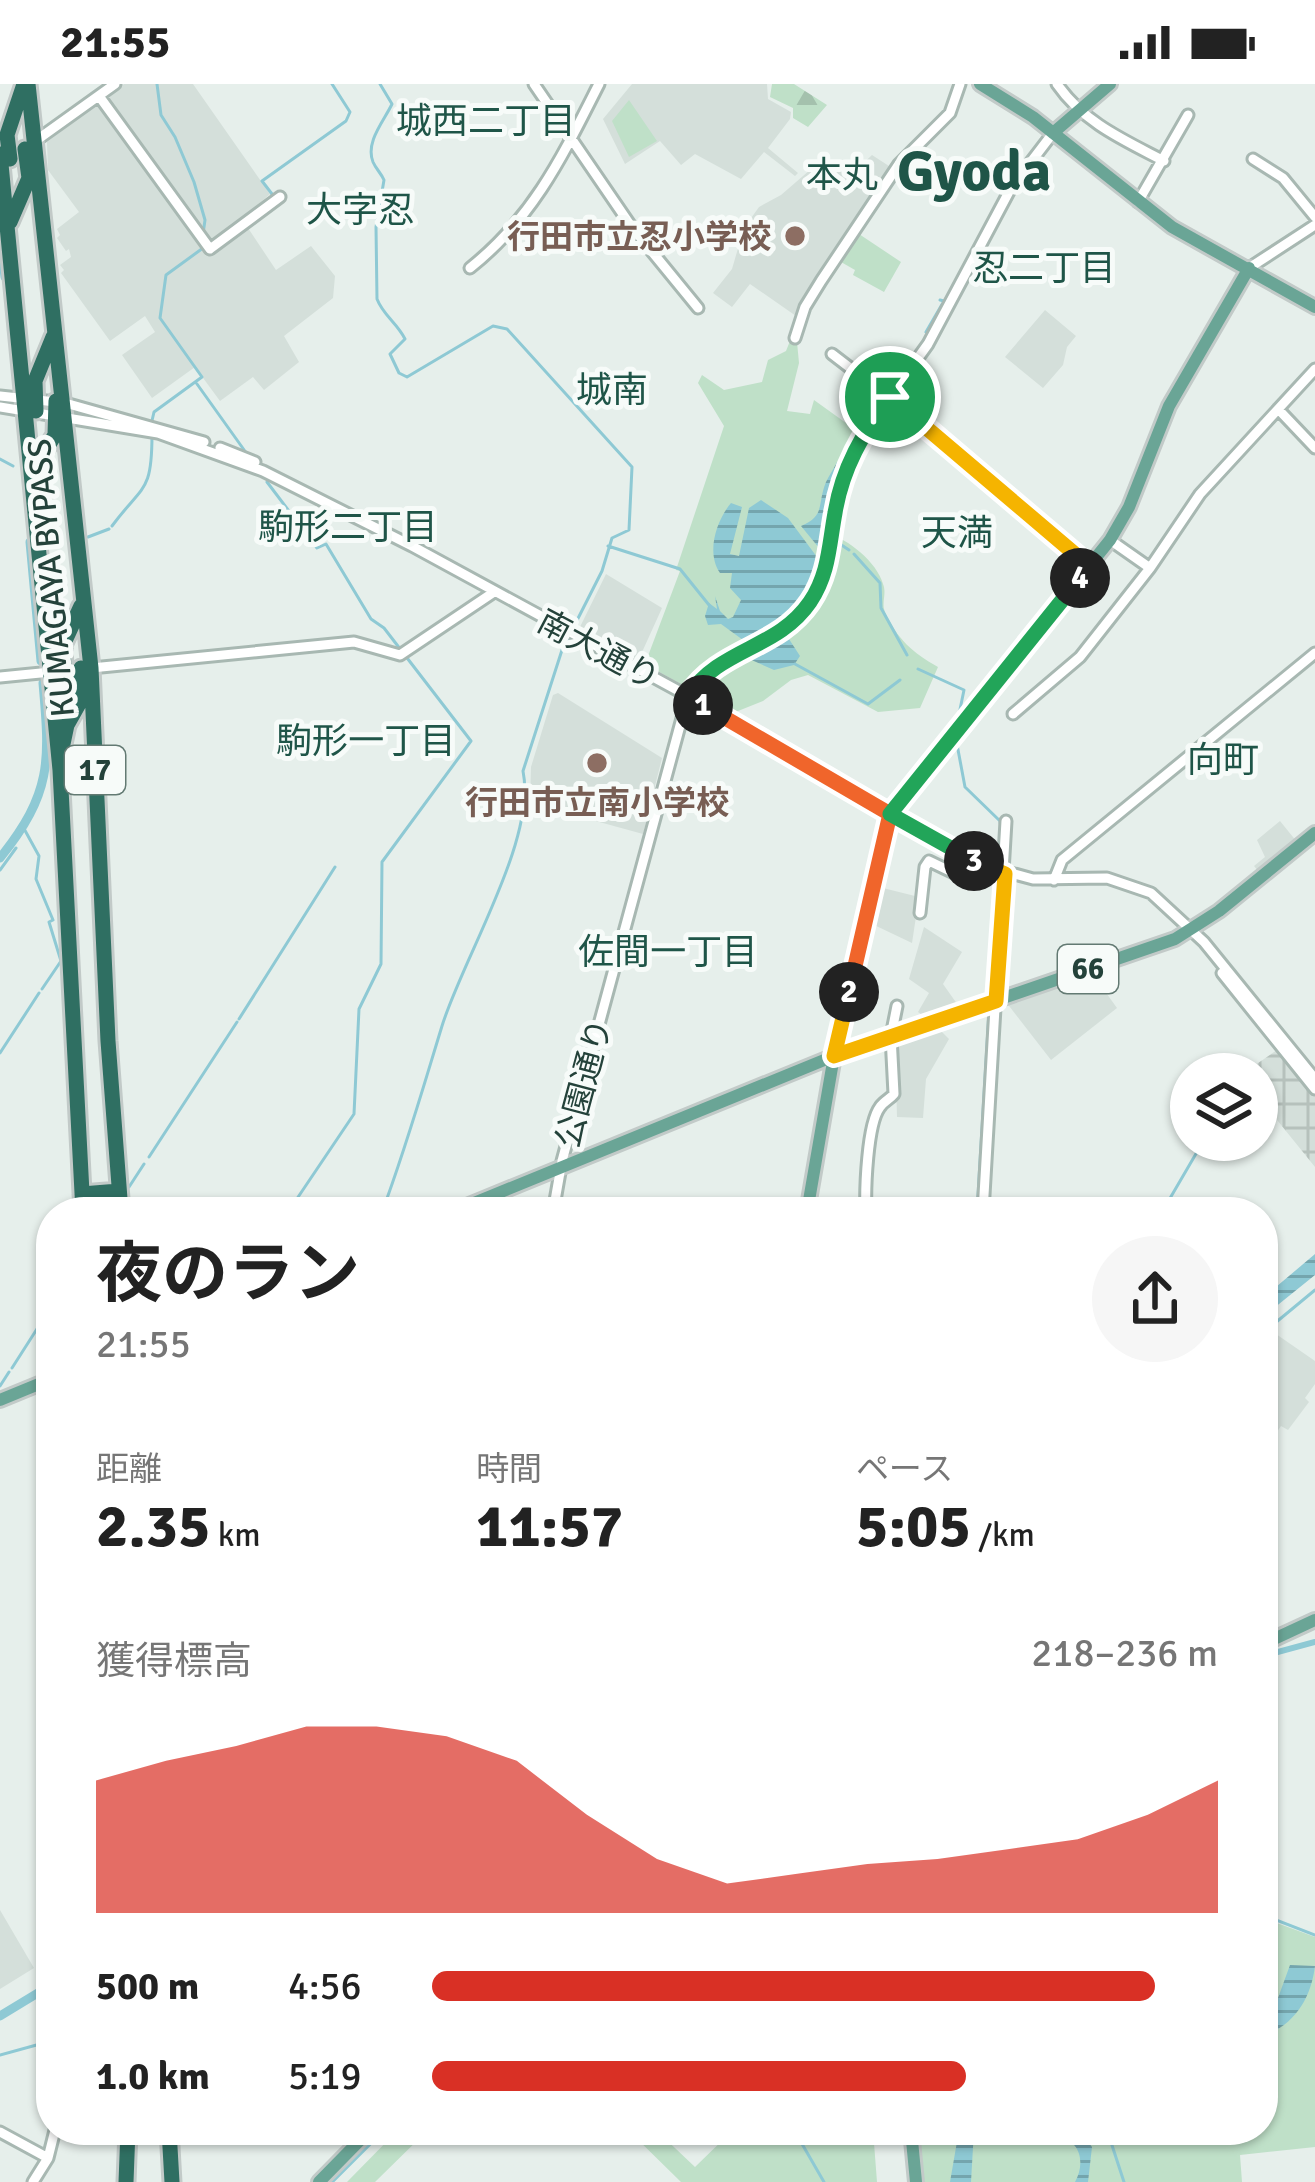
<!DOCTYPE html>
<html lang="ja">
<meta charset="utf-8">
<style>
body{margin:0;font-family:Signika,"Noto Sans JP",sans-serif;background:#f6f6f6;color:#222;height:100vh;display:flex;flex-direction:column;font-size:45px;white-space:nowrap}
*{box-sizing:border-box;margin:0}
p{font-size:39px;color:#767676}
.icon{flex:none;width:66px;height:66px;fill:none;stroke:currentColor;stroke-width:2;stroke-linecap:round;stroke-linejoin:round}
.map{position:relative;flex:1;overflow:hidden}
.side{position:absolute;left:36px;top:1113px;width:1242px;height:948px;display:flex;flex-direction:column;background:#fff;border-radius:48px;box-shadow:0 3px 9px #0004}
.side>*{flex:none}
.fabs{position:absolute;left:1170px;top:969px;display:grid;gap:24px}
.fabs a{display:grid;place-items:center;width:108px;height:108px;border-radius:50%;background:#fff;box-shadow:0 3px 9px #0004;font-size:60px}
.pin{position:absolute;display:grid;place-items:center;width:102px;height:102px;color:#fff;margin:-51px;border:6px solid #fff;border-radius:50%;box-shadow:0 3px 12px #0007}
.km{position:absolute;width:60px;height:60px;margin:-30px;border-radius:50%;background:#222;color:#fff;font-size:33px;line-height:60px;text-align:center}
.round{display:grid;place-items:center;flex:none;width:126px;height:126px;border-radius:63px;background:#f6f6f6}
.summary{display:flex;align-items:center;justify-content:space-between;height:204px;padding:0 60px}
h1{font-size:66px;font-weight:700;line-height:90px}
.metrics{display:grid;grid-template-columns:repeat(3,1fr);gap:18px;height:204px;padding:12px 60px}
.metrics div{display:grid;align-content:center}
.metrics b{font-size:60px;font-weight:700}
.metrics small{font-size:33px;font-weight:400}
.metrics p{font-size:33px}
.chart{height:336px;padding:24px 60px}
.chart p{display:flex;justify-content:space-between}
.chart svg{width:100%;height:216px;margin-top:12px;fill:#d93025;opacity:.7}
ul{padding:0 60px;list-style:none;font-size:39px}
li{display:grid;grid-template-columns:192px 144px 1fr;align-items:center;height:90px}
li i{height:30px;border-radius:15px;background:#d93025}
.status{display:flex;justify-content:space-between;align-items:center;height:84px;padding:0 60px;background:#fff;direction:ltr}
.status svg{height:33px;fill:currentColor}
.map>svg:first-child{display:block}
</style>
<div class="status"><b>21:55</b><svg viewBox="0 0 49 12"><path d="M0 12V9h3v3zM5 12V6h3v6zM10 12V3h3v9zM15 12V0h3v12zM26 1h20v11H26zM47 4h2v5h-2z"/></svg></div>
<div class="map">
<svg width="1315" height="2098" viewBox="0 0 1315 2098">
<defs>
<pattern id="industrial-grid" width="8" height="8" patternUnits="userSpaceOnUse" patternTransform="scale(3)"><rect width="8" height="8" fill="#d4dfda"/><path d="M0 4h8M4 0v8" fill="none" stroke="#b6c1bc"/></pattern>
<pattern id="forest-firs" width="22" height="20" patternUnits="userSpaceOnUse" patternTransform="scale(3)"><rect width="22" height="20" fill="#bfe0c8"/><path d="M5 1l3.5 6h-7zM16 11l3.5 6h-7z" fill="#a4c1ad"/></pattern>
<pattern id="water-rules" width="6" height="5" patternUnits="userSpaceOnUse" patternTransform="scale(3)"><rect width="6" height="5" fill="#8ec9d4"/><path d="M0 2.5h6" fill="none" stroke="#74a5ad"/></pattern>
</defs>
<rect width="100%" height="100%" fill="#e6efeb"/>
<path fill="#d4dfda" d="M124 0H193L270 110 242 135 276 186 311 162 335 192 333 214 284 252 299 278 264 306 253 293 220 317 195 283 152 314 122 271 155 248 145 232 110 257 61 189 64 186 60 181 71 173 69 165 66 167 57 154 60 151 57 145 79 128 48 86 47 58Z
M632 0H767L768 15 791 28 790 35 768 64 798 89 795 92 764 68 741 95 695 70 681 81 660 57 625 80 603 35Z
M872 71 892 84 796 232 750 200 732 223 713 209 732 185 744 144 759 123 781 111 825 73 848 94Z
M1045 226 1076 252 1067 263 1063 281 1043 304 1005 273Z
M606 490 662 524 638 577 579 545Z
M558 609 662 674 643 750 530 719 531 683 553 611Z
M1280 737 1297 758 1258 787 1254 782 1265 773 1257 756Z
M879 803 919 813 912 859 870 839Z
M924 843 962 868 943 900 960 924 928 935 918 928 929 909 909 895Z
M1083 893 1093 904 1099 899 1117 924 1051 976 1006 918Z
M936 942 949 955 926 995 923 1034 897 1033 895 956Z
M1276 1250 1315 1277V1300L1305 1314 1309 1318 1288 1346 1281 1342 1263 1368V1261Z
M0 1826 34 1884 0 1905Z"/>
<path fill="url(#industrial-grid)" d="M1277 966 1315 1013V1083L1257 1011V990H1242Z"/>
<path fill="url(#forest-firs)" d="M772 0H794L827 21 808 43 793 34V24L770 13Z"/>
<path fill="#bfe0c8" d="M629 16 657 57 629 73 612 37Z
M859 150 901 178 884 208 853 191 855 186 841 178Z
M790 257 797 258 799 279 787 327 810 330 814 316 846 339 863 341 841 384 827 449C848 455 877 478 883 500 887 510 881 519 885 528 897 555 913 569 938 583L920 624 878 628 808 591 791 596 763 617 733 629 645 580 680 487 676 486 724 342 698 299 702 291 724 306 762 298 768 276 786 267Z
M1263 1834 1315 1853V2063L1240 2071 1242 2098H921L916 2046H1263Z
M398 2046H428L375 2098H347Z
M628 2046H656L695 2083 733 2046H873L877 2098H681Z"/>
<path fill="url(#water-rules)" d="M837 378 841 381 834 401 824 470 801 442C826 432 817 419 826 398 829 391 834 385 837 378Z
M761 416 788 434 820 477C809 512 781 550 743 556L721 540 708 541 705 532 709 519 717 525 715 512 720 527 728 535 733 533 741 516 730 504 732 489H720C706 469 716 437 731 419L742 423 730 470 739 472 749 424Z
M789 555 800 572 794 581 774 586 747 574Z
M1315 1170V1191L1263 1233V1214Z
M1290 1881 1315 1882C1311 1914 1295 1941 1263 1952V1926L1278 1914Z
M959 2046H974L971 2098H950Z
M994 2046H1079L1092 2063 1088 2098H1075C1085 2080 1082 2056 1057 2053 1047 2052 1038 2060 1029 2058 1017 2055 1007 2052 994 2046Z"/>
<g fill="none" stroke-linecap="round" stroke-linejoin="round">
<path stroke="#8ec9d4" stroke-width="3" d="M157 0 161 31 175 53 194 98 205 136 203 150
M380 0 392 20C384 37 365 58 373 78 376 85 381 89 384 96L376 143 377 215C383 231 397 239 405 255L390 270 399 289 407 293 493 242 507 245 632 383 629 446 612 454 602 487 562 566 523 687C537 755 463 874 442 942 423 1004 405 1067 382 1128
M271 115 272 110 262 97 346 37 350 28 332 0
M926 248 944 217 940 216
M197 300 247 370
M151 341 154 328 202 293 160 234 166 191 214 156
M0 375 13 382
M267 398 317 464 326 460 371 535 384 544 471 657 382 778 381 880 359 925 354 1030 288 1128
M112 442C143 400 152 410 152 350
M88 453 109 445
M837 458 849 466
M608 462 680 485 709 521
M854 470 880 499 881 524 907 571
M795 580 868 620 900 596
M918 585 964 606 957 640
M956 655 965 703 1000 737 1001 744
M22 741 39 772 36 795 53 836 49 838 61 877 42 905
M0 786 16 764
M990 911 995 843
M239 935 335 783
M0 969 39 909
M1230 990 1232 985
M149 1073 237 938
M129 1103 144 1080
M977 1128 989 927
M1162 1128 1204 1056
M1263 1249 1315 1206
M12 1284 51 1223
M0 1302 9 1288
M1263 1831 1315 1851
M0 1971 51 1957
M794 2046 824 2098
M1107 2046 1124 2098"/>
<path stroke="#8ec9d4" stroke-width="6" d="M1263 1572 1315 1558"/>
<path stroke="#8ec9d4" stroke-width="9" d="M0 151 5 193
M30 458 41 577
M0 774C52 709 50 678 43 599
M0 1932 51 1901
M328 2098 380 2046"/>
<g stroke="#a8b8b2" stroke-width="15">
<path id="minor" d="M534 0 631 142 698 224
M1057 0C1084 39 1124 56 1164 77
M99 12 210 165 280 113
M34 58 115 0
M1253 75 1283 94 1315 133
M1138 118 1188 31
M470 184C534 133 563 71 599 0
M1249 184 1315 141
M795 254 805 223 821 197 899 80 950 29 960 0
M832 270 936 350 1089 482
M0 312 65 319 204 358
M0 323 158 349 263 387 412 462 688 612 978 780 1033 795 1107 794 1151 809 1204 858 1315 995
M1278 325 1315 364
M220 364 255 378
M1110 456 1150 484
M0 593 354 558 400 571 494 508
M1013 630 1080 573 1150 484 1200 410 1315 285
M1054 796 1062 776 1315 569
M920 829 925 783 929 777 956 790 968 774
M1222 889 1315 1005
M553 1128 562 1077 688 612 716 580 778 550 812 515 826 484 844 394 864 349 928 260 1011 104 1053 49
M866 1128C865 1106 867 1040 880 1023 884 1017 890 1015 894 1010L891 952 897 922
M983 1128 1006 737
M0 2048 48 2074
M33 2098 48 2074 55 2046"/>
</g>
<g stroke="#c2cac8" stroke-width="18">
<path id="major" d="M980 0 1033 33 1172 143 1315 223
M1053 49 1110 0
M452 1128 834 972 1175 855 1219 827 1315 749
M807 1128 834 972 890 730 1110 456 1129 423 1169 322 1249 184
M0 1316 51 1295
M1263 1560 1315 1536
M911 2046 916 2098
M319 2098 370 2046"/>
</g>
<g stroke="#c2cac8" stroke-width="21">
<path id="highway" d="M28 0 91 584 108 957 121 1128
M0 70 60 686 83 1128
M10 75 7 51 23 3
M10 138 29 94 25 65
M36 327 35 297 53 253
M35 395 42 371 55 351 56 317
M64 586 63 561 81 522
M63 660 67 641 80 618 81 584
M82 1110 119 1107
M169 2046 172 2098
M126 2098 128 2046"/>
</g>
<use href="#minor" stroke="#fff" stroke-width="9"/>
<use href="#major" stroke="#6aa596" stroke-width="12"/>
<use href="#highway" stroke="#2f6f62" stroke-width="15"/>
</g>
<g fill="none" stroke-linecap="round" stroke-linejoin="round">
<g stroke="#fff" stroke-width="24">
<path id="split-1" d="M703 621 688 612C721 563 777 566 810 518 829 490 829 461 835 429 842 385 863 348 890 313"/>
</g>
<g stroke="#fff" stroke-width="24">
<path id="split-2" d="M703 621 890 730 849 908"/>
</g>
<g stroke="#fff" stroke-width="24">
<path id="split-3" d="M849 908 834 972 996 917 1005 790 974 777"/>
</g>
<g stroke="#fff" stroke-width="24">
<path id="split-4" d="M974 777 890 730 1080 494"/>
</g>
<g stroke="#fff" stroke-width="24">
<path id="split-5" d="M890 313 1089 482 1080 494"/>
</g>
<use href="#split-1" stroke="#22a559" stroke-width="15"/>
<use href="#split-2" stroke="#f0652b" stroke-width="15"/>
<use href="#split-3" stroke="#f5b400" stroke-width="15"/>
<use href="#split-4" stroke="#22a559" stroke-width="15"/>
<use href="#split-5" stroke="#f5b400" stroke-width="15"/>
</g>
<g fill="#8d6e63" stroke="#f7fbf9" stroke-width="4.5">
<circle cx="795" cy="152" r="12"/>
<circle cx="597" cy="679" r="12"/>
</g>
<g text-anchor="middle" stroke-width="10" stroke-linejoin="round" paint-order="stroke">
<g fill="#f7fbf9" stroke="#637a73" stroke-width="3">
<rect x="65" y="662" width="60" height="48" rx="9"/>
<rect x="1058" y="861" width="60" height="48" rx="9"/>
</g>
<g font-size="30" font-weight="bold" fill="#24423a">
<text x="95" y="696">17</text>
<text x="1088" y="895">66</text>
</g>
<g font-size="33" font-weight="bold" fill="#785e54" stroke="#f7fbf9" text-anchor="end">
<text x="771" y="164">行田市立忍小学校</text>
<text x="597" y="730" text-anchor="middle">行田市立南小学校</text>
</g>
<g font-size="33" fill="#24423a" stroke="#f7fbf9">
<text transform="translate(50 494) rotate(-95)" y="12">KUMAGAYA BYPASS</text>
<text transform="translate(599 565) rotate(28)" y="12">南大通り</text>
<text transform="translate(583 999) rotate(-75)" y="12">公園通り</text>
</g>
<g font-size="36" fill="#1f5548" stroke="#f7fbf9">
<text x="486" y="49">城西二丁目</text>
<text x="842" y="103">本丸</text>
<text x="360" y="138">大字忍</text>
<text x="1044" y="196">忍二丁目</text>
<text x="612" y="318">城南</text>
<text x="348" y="455">駒形二丁目</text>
<text x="957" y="461">天満</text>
<text x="366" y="669">駒形一丁目</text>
<text x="1223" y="688">向町</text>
<text x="668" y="880">佐間一丁目</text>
</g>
<g font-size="57" font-weight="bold" fill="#1f5548" stroke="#f7fbf9">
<text x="974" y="106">Gyoda</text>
</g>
</g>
</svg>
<div class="fabs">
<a><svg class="icon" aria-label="layers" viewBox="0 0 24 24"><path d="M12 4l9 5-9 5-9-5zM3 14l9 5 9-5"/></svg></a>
</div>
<div class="pin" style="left:890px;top:313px;background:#1e9e55"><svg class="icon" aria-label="arrive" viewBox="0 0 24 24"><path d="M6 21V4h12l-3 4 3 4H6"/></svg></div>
<b class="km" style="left:703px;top:621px">1</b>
<b class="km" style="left:849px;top:908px">2</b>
<b class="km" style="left:974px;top:777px">3</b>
<b class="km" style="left:1080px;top:494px">4</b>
<section class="side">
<div class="summary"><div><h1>夜のラン</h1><p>21:55</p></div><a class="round"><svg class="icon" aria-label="share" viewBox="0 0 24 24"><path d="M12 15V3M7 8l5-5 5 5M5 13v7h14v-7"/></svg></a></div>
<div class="metrics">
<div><p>距離</p><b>2.35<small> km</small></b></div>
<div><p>時間</p><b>11:57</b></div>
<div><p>ペース</p><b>5:05<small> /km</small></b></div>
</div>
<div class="chart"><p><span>獲得標高</span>218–236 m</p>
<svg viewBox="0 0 160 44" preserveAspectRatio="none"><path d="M0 44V17L10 13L20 10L30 6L40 6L50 8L60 13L70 24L80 33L90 38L100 36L110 34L120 33L130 31L140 29L150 24L160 17V44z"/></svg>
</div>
<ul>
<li><b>500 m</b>4:56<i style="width:92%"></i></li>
<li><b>1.0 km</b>5:19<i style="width:68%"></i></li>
</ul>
</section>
</div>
